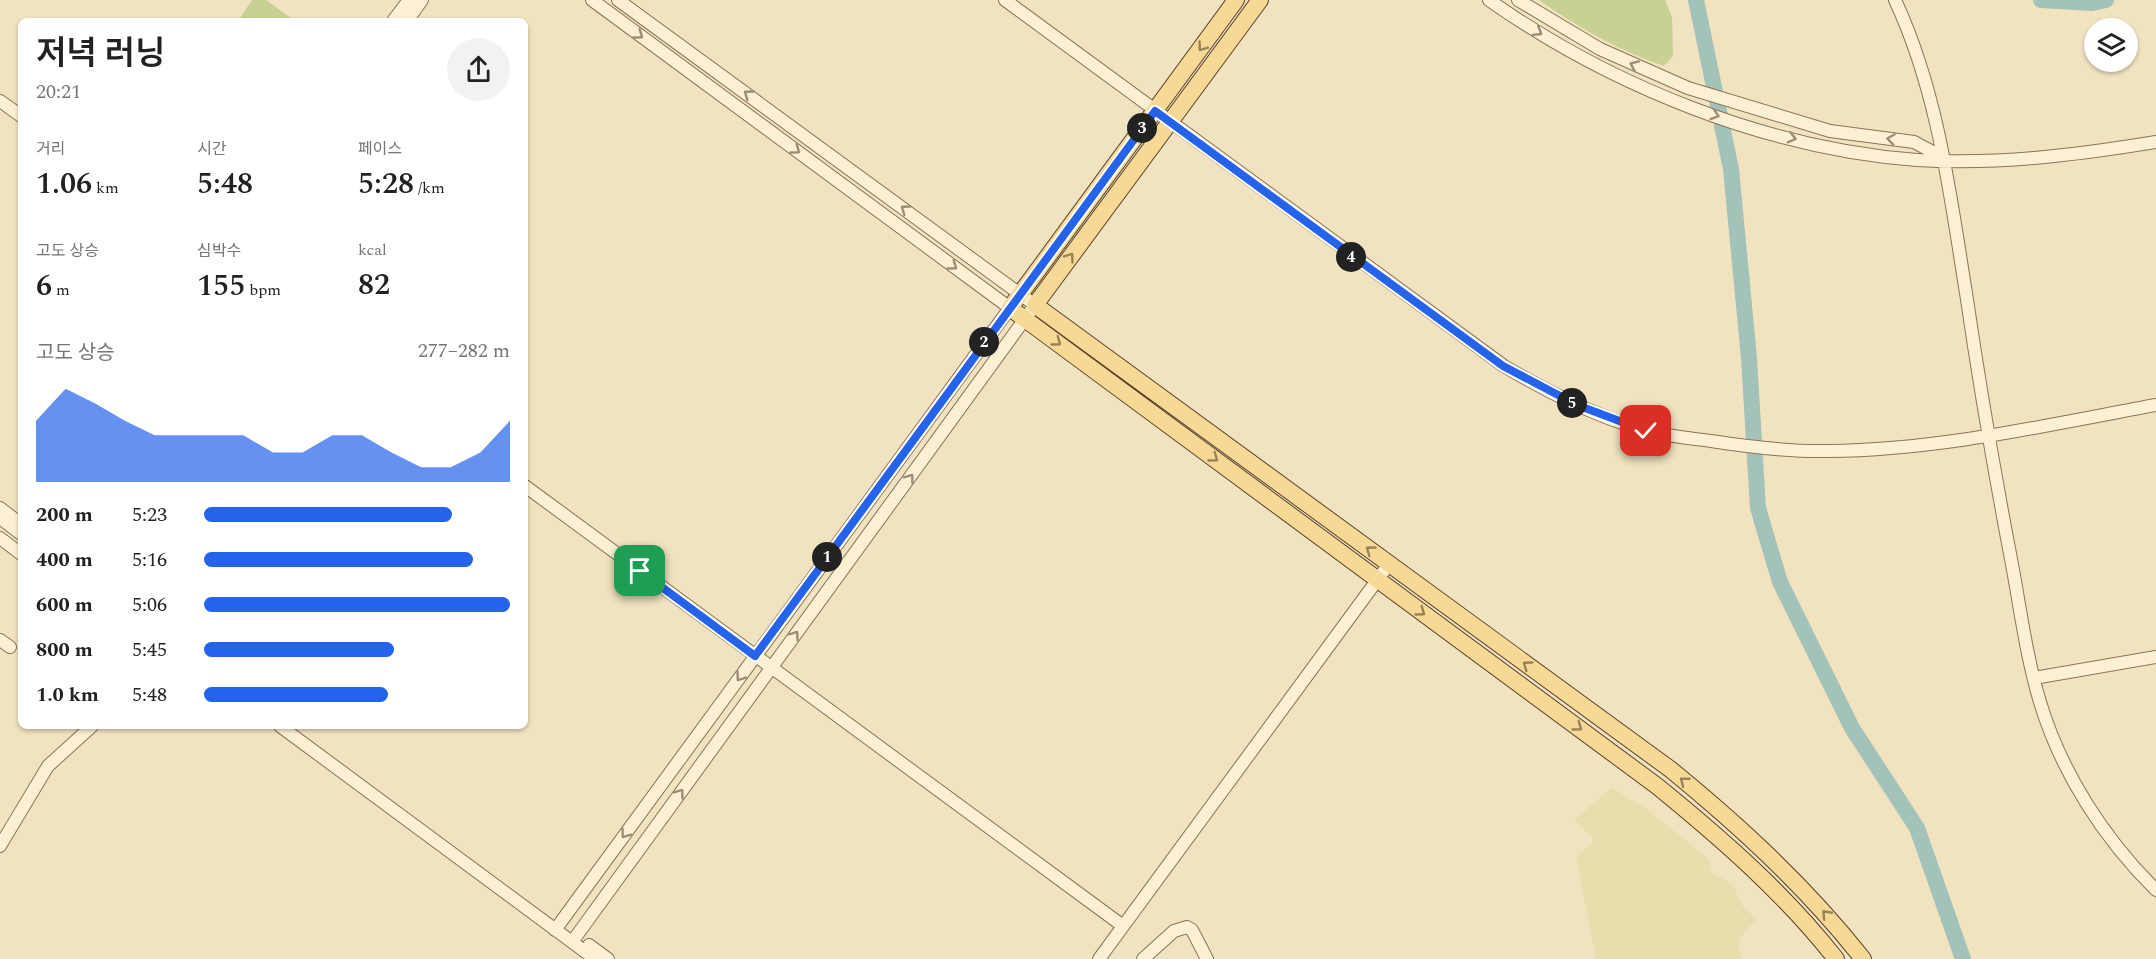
<!DOCTYPE html>
<html lang="ko">
<meta charset="utf-8">
<style>
body{margin:0;font-family:Spectral,"Noto Sans KR",serif;background:#f2f2f2;color:#222;height:100vh;display:flex;flex-direction:column;font-size:22px;white-space:nowrap}
*{box-sizing:border-box;margin:0}
p{font-size:20px;color:#767676}
.icon{flex:none;width:33px;height:33px;fill:none;stroke:currentColor;stroke-width:2;stroke-linecap:round;stroke-linejoin:round}
.map{position:relative;flex:1;overflow:hidden}
.drawer{position:absolute;left:18px;top:18px;width:510px;height:711px;display:flex;flex-direction:column;background:#fff;border-radius:9px;box-shadow:0 2px 4px #0004}
.drawer>*{flex:none}
.controls{position:absolute;left:2084px;top:18px;display:grid;gap:12px}
.controls a{display:grid;place-items:center;width:54px;height:54px;border-radius:50%;background:#fff;box-shadow:0 2px 4px #0004;font-size:30px}
.pin{position:absolute;display:grid;place-items:center;width:51px;height:51px;color:#fff;margin:-26px;border-radius:12px;box-shadow:0 3px 9px #0006}
.km{position:absolute;width:30px;height:30px;margin:-15px;border-radius:50%;background:#222;color:#fff;font-size:16px;line-height:30px;text-align:center}
.round{display:grid;place-items:center;flex:none;width:63px;height:63px;border-radius:32px;background:#f2f2f2}
.overview{display:flex;align-items:center;justify-content:space-between;height:102px;padding:0 18px}
h1{font-size:33px;font-weight:600;line-height:45px}
.figures{display:grid;grid-template-columns:repeat(3,1fr);gap:9px;height:102px;padding:6px 18px}
.figures div{display:grid;align-content:center}
.figures b{font-size:30px;font-weight:600}
.figures small{font-size:16px;font-weight:400}
.figures p{font-size:16px}
.chart{height:168px;padding:12px 18px}
.chart p{display:flex;justify-content:space-between}
.chart svg{width:100%;height:108px;margin-top:6px;fill:#2563eb;opacity:.7}
ul{padding:0 18px;list-style:none;font-size:20px}
li{display:grid;grid-template-columns:96px 72px 1fr;align-items:center;height:45px}
li i{height:15px;border-radius:8px;background:#2563eb}
.map>svg:first-child{display:block}
</style>
<div class="map">
<svg width="2156" height="959" viewBox="0 0 2156 959">
<rect width="100%" height="100%" fill="#f1e3c0"/>
<path fill="#e7dead" d="M1612 788 1648 810 1709 859 1711 872 1733 885 1741 904 1756 919 1740 938 1739 951 1742 959H1596L1576 857 1595 840 1574 820Z"/>
<path fill="#c8d094" d="M252 0H266L295 21H238Z
M1539 0H1665L1672 17 1673 56 1664 66C1620 51 1577 27 1539 0Z"/>
<g fill="none" stroke-linecap="round" stroke-linejoin="round">
<path stroke="#a3c3ba" stroke-width="16" d="M1696 0 1731 169 1749 358 1758 508 1780 582 1852 728 1917 828 1963 959
M2041 0 2092 3 2106 0"/>
<g stroke="#8b7357" stroke-width="14">
<path id="minor" d="M1005 0 1504 366C1548 392 1594 416 1644 430 1665 436 1689 438 1711 441 1750 447 1789 452 1828 451 1938 450 2048 425 2156 405
M1489 0C1611 86 1767 149 1917 160 1997 165 2077 155 2156 142
M1518 0 1600 49 1688 88 1830 131 1914 142 1944 158
M1895 0C1938 92 1950 194 1966 293 1979 382 1994 470 2011 559 2020 606 2026 656 2040 702 2061 772 2104 839 2156 890
M393 21 409 0
M407 21 422 0
M0 101 21 116
M525 486 1123 926
M0 508 21 524
M0 518 21 534
M0 538 21 554
M0 640 10 647
M2034 678 2156 657
M280 726 595 959
M0 846 48 766 92 726
M555 930 1010 308 592 0
M572 942 1035 305 618 0
M589 945 608 959
M1099 959 1389 564
M1143 959 1174 931 1187 927 1192 930 1207 959"/>
</g>
<g stroke="#59412c" stroke-width="18">
<path id="major" d="M1236 0 1010 308 1657 786C1722 839 1784 893 1836 959
M1260 0 1035 305 1670 769C1741 827 1806 887 1863 959"/>
</g>
<use href="#minor" stroke="#fbf0d4" stroke-width="12"/>
<use href="#major" stroke="#f7d995" stroke-width="16"/>
</g>
<defs><path id="oneway-chevron" d="M-2-3.5L2.5 0L-2 3.5" fill="none" stroke-width="1.6" stroke-linecap="round" stroke-linejoin="round" transform="scale(1.5)"/></defs>
<g stroke="#9a8e78">
<use href="#oneway-chevron" transform="translate(1538 32) rotate(32)"/>
<use href="#oneway-chevron" transform="translate(639 35) rotate(36)"/>
<use href="#oneway-chevron" transform="translate(1634 65) rotate(-156)"/>
<use href="#oneway-chevron" transform="translate(748 94) rotate(-144)"/>
<use href="#oneway-chevron" transform="translate(1715 115) rotate(18)"/>
<use href="#oneway-chevron" transform="translate(1792 138) rotate(15)"/>
<use href="#oneway-chevron" transform="translate(1891 139) rotate(-172)"/>
<use href="#oneway-chevron" transform="translate(796 150) rotate(36)"/>
<use href="#oneway-chevron" transform="translate(905 209) rotate(-144)"/>
<use href="#oneway-chevron" transform="translate(953 266) rotate(36)"/>
<use href="#oneway-chevron" transform="translate(910 478) rotate(-54)"/>
<use href="#oneway-chevron" transform="translate(795 635) rotate(-54)"/>
<use href="#oneway-chevron" transform="translate(740 677) rotate(126)"/>
<use href="#oneway-chevron" transform="translate(680 793) rotate(-54)"/>
<use href="#oneway-chevron" transform="translate(625 834) rotate(126)"/>
</g>
<g stroke="#988258">
<use href="#oneway-chevron" transform="translate(1202 47) rotate(126)"/>
<use href="#oneway-chevron" transform="translate(1070 257) rotate(-54)"/>
<use href="#oneway-chevron" transform="translate(1057 342) rotate(36)"/>
<use href="#oneway-chevron" transform="translate(1214 458) rotate(36)"/>
<use href="#oneway-chevron" transform="translate(1370 550) rotate(-144)"/>
<use href="#oneway-chevron" transform="translate(1421 612) rotate(36)"/>
<use href="#oneway-chevron" transform="translate(1527 665) rotate(-144)"/>
<use href="#oneway-chevron" transform="translate(1578 727) rotate(36)"/>
<use href="#oneway-chevron" transform="translate(1684 781) rotate(-141)"/>
<use href="#oneway-chevron" transform="translate(1826 914) rotate(-132)"/>
</g>
<g fill="none" stroke-linecap="round" stroke-linejoin="round">
<g stroke="#fff" stroke-width="12">
<path id="route" d="M640 571 755 656 1155 111 1503 366 1577 405 1646 431"/>
</g>
<use href="#route" stroke="#2563eb" stroke-width="8"/>
</g>
</svg>
<div class="controls">
<a><svg class="icon" aria-label="layers" viewBox="0 0 24 24"><path d="M12 4l9 5-9 5-9-5zM3 14l9 5 9-5"/></svg></a>
</div>
<div class="pin" style="left:640px;top:571px;background:#1e9e55"><svg class="icon" aria-label="arrive" viewBox="0 0 24 24"><path d="M6 21V4h12l-3 4 3 4H6"/></svg></div>
<div class="pin" style="left:1646px;top:431px;background:#d93025"><svg class="icon" aria-label="check" viewBox="0 0 24 24"><path d="M5 12l5 5 9-10"/></svg></div>
<b class="km" style="left:827px;top:557px">1</b>
<b class="km" style="left:984px;top:342px">2</b>
<b class="km" style="left:1142px;top:128px">3</b>
<b class="km" style="left:1351px;top:257px">4</b>
<b class="km" style="left:1572px;top:403px">5</b>
<section class="drawer">
<div class="overview"><div><h1>저녁 러닝</h1><p>20:21</p></div><a class="round"><svg class="icon" aria-label="share" viewBox="0 0 24 24"><path d="M12 15V3M7 8l5-5 5 5M5 13v7h14v-7"/></svg></a></div>
<div class="figures">
<div><p>거리</p><b>1.06<small> km</small></b></div>
<div><p>시간</p><b>5:48</b></div>
<div><p>페이스</p><b>5:28<small> /km</small></b></div>
</div>
<div class="figures">
<div><p>고도 상승</p><b>6<small> m</small></b></div>
<div><p>심박수</p><b>155<small> bpm</small></b></div>
<div><p>kcal</p><b>82</b></div>
</div>
<div class="chart"><p><span>고도 상승</span>277–282 m</p>
<svg viewBox="0 0 160 44" preserveAspectRatio="none"><path d="M0 44V19L10 6L20 12L30 19L40 25L50 25L60 25L70 25L80 32L90 32L100 25L110 25L120 32L130 38L140 38L150 32L160 19V44z"/></svg>
</div>
<ul>
<li><b>200 m</b>5:23<i style="width:81%"></i></li>
<li><b>400 m</b>5:16<i style="width:88%"></i></li>
<li><b>600 m</b>5:06<i style="width:100%"></i></li>
<li><b>800 m</b>5:45<i style="width:62%"></i></li>
<li><b>1.0 km</b>5:48<i style="width:60%"></i></li>
</ul>
</section>
</div>
